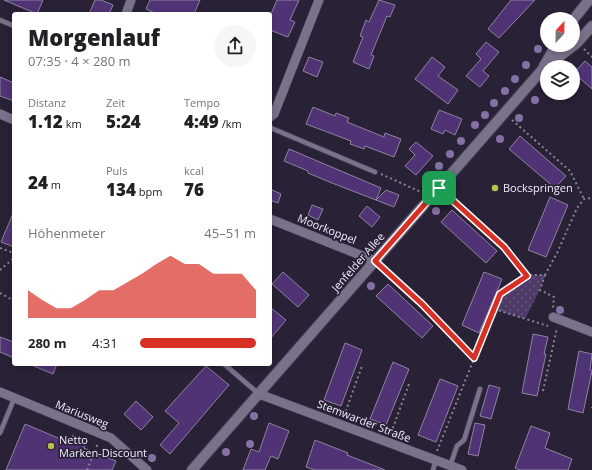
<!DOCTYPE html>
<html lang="de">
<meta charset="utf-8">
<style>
body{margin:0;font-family:"Open Sans",sans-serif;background:#f6f6f6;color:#202124;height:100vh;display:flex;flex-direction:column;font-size:15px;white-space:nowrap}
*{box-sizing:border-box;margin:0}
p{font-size:13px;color:#757577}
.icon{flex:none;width:22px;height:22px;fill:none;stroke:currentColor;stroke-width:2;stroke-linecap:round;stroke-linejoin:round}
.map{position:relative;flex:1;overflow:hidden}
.drawer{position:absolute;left:12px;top:12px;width:260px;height:354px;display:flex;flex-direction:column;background:#fff;border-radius:4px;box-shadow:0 2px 6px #0003}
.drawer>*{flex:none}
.needle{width:26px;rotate:22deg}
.fabs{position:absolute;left:540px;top:12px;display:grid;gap:8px}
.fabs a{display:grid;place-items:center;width:40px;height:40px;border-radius:50%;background:#fff;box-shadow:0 2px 6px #0003;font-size:20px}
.pin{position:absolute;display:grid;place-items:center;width:34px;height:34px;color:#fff;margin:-17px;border-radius:8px;box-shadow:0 2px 6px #0006}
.round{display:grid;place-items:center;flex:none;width:42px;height:42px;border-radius:21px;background:#f6f6f6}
.headline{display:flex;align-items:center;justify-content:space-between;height:68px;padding:0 16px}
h1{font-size:22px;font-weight:800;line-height:30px}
.stats{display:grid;grid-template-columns:repeat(3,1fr);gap:6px;height:68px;padding:4px 16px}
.stats div{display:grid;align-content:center}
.stats b{font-size:17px;font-weight:800}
.stats small{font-size:11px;font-weight:400}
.stats p{font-size:11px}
.chart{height:112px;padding:8px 16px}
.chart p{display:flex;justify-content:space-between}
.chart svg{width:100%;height:72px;margin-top:4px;fill:#d93025;opacity:.7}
ul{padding:0 16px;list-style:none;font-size:13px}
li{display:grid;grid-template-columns:64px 48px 1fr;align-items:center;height:30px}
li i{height:10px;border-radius:5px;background:#d93025}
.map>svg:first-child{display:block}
</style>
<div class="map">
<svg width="592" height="470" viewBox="0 0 592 470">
<defs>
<pattern id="park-dots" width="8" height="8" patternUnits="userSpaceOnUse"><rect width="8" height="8" fill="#4d3a67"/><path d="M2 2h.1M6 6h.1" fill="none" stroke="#67577e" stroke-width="1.8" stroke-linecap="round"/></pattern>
</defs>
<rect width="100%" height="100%" fill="#292136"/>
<path fill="url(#park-dots)" d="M527 275H545L540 290 525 319 494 309 500 294Z"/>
<path fill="#503375" stroke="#8d849e" d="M4 0H43L37 14Z
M95 0H101L113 5 109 14H89Z
M150 0H200L194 14H157L146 9Z
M277 0H299L290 20 295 22 288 37 270 30V16Z
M379 0 395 5 390 17 387 16 371 55 374 56 369 69 353 62 363 37 360 36 366 20 369 22Z
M511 0H535L499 38 488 29Z
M486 42 499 52 483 71 489 76 480 87 466 76 481 59 476 54Z
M309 57 323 62 317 77 303 71Z
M432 57 445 67 438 76 458 90 448 104 415 79Z
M585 61 592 67V89L574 73Z
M0 77 14 83V101L0 96Z
M313 107 335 116 336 113 349 118 347 122 384 137 385 133 401 139 394 157 365 146 364 149 350 144 351 141 306 124Z
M439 110 462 119 455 135 445 130 443 134 431 129Z
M520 136 566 176 555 188 509 149Z
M416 142 433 156 416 175 405 166 415 155 409 149Z
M289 149 381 188 376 200 386 190 399 195 394 207 332 183 308 173V171L284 161Z
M270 189 281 194 278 203 270 200Z
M550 197 568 205 546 257 528 250Z
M312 205 323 209 318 220 308 215Z
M367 206 380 217 372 227 359 216Z
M452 210 497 251 486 263 441 222Z
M14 211V247L1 242Z
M283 272 309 295 298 307 272 284Z
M484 272 502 279 479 333 462 325Z
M388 284 433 326 422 338 376 296Z
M270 307 286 320 270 339Z
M533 334 548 337 544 354H546L537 396 522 393Z
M0 337 14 342V358L0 352Z
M345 343 362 350 341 406 324 400Z
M579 351 592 354 590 370 592 371 583 413 568 409Z
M393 362 409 369 386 425 370 419Z
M29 364H57L53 374Z
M206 366 229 385 170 454 160 445 179 423 165 411Z
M440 379 458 386 436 442 418 435Z
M489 385 500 388 491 419 480 416Z
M136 401 153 417 141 430 124 414Z
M269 423 289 431 278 459 271 456 265 470H243L251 449 259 452Z
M475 423 485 425 478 456 468 454Z
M25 424 70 443 73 435 87 441 84 448 116 461 112 470H6Z
M531 426 550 433 545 448 572 459 568 470H520L515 468Z
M315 440 348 453 347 455 385 470H315L306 467Z"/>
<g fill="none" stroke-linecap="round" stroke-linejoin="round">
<g stroke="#433c4e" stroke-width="6">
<path id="lane" d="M0 20 14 26
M270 126 271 128 375 172
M224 364 259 394
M0 433 14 399
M450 466 457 446 464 440 480 389
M433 470 436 460"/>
</g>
<g stroke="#433c4e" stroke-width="10">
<path id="street" d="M126 14 131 0
M0 114 14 120
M270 117 274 114 319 0
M270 219 375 261
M553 317 592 332
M0 392 111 438 147 470
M259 394 462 470"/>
</g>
<g stroke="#433c4e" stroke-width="12">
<path id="secondary" d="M573 20 589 0
M544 66 556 45
M192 470 542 70 577 43 592 26"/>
</g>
<path stroke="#8a8395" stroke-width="2" stroke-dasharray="2 3" stroke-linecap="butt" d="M584 49 592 57
M512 120 570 171 584 199
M381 174 421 192
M446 195 504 247 527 275
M0 248 14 253
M383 268 422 304 474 358
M0 270 14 258
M545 275 540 290 554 297 553 308
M0 293 14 301
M494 309 548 326
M543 391 557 328
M592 408V407
M344 416 362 366
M391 433 409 384
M437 451 500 294 527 275H545L557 253 577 208 584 199 592 198
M87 470 98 443"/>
<use href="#lane" stroke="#7a718a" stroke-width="4.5"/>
<use href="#street" stroke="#7a718a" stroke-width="9"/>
<use href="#secondary" stroke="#7a718a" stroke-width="10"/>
</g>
<g fill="#8570a5">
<circle cx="538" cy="49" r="4"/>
<circle cx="526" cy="65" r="4"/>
<circle cx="515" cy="79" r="4"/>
<circle cx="505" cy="91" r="4"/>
<circle cx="535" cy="100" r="4"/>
<circle cx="494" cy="103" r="4"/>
<circle cx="485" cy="115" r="4"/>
<circle cx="519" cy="118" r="4"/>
<circle cx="475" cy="125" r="4"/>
<circle cx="500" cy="139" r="4"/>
<circle cx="461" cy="141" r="4"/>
<circle cx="450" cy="154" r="4"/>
<circle cx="439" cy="166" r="4"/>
<circle cx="431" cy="177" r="4"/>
<circle cx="436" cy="211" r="4"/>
<circle cx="371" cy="286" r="4"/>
<circle cx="560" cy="310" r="4"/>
<circle cx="254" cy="416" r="4"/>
<circle cx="250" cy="444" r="4"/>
<circle cx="226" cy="452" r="4"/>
<circle cx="152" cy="458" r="4"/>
</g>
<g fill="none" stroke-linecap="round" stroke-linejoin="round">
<g stroke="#fff" stroke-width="8">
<path id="route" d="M439 188 504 247 527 276 500 294 474 358 422 304 375 261Z"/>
</g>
<use href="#route" stroke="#d93025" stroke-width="5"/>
</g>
<g fill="#b5c249" stroke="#292136" stroke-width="1.5">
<circle cx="495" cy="188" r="4"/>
<circle cx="51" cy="446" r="4"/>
</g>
<g text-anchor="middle" stroke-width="3.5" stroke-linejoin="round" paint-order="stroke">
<g font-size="11" fill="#f2edfc" stroke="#292136" text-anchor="start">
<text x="503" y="192">Bockspringen</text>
<text x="59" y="444">Netto<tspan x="59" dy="13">Marken-Discount</tspan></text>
</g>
<g font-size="11" fill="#f2edfc" stroke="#292136">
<text transform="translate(327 229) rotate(22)" y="4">Moorkoppel</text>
<text transform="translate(358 262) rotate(-49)" y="4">Jenfelder Allee</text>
<text transform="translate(82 414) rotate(22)" y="4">Mariusweg</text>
<text transform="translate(364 421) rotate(21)" y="4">Stemwarder Straße</text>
</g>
</g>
</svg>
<div class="fabs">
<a><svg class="needle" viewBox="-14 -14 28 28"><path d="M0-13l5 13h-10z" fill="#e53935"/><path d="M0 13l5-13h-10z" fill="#757577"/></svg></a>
<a><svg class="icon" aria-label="layers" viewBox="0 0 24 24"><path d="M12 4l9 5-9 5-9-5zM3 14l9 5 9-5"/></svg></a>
</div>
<div class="pin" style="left:439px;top:188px;background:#1e9e55"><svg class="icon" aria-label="arrive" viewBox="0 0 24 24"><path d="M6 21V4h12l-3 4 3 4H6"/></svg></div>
<section class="drawer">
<div class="headline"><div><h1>Morgenlauf</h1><p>07:35 · 4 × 280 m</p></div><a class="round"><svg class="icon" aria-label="share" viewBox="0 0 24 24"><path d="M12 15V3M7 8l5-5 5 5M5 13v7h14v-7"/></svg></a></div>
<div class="stats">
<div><p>Distanz</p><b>1.12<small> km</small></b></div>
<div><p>Zeit</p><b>5:24</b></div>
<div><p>Tempo</p><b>4:49<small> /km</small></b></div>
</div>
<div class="stats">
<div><b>24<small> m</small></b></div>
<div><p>Puls</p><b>134<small> bpm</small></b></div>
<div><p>kcal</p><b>76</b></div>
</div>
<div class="chart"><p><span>Höhenmeter</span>45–51 m</p>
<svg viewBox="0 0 160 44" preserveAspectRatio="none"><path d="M0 44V27L10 33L20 38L30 38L40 33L50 27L60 27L70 22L80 17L90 11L100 6L110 11L120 11L130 17L140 17L150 17L160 27V44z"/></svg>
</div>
<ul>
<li><b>280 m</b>4:31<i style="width:100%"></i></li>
</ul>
</section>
</div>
